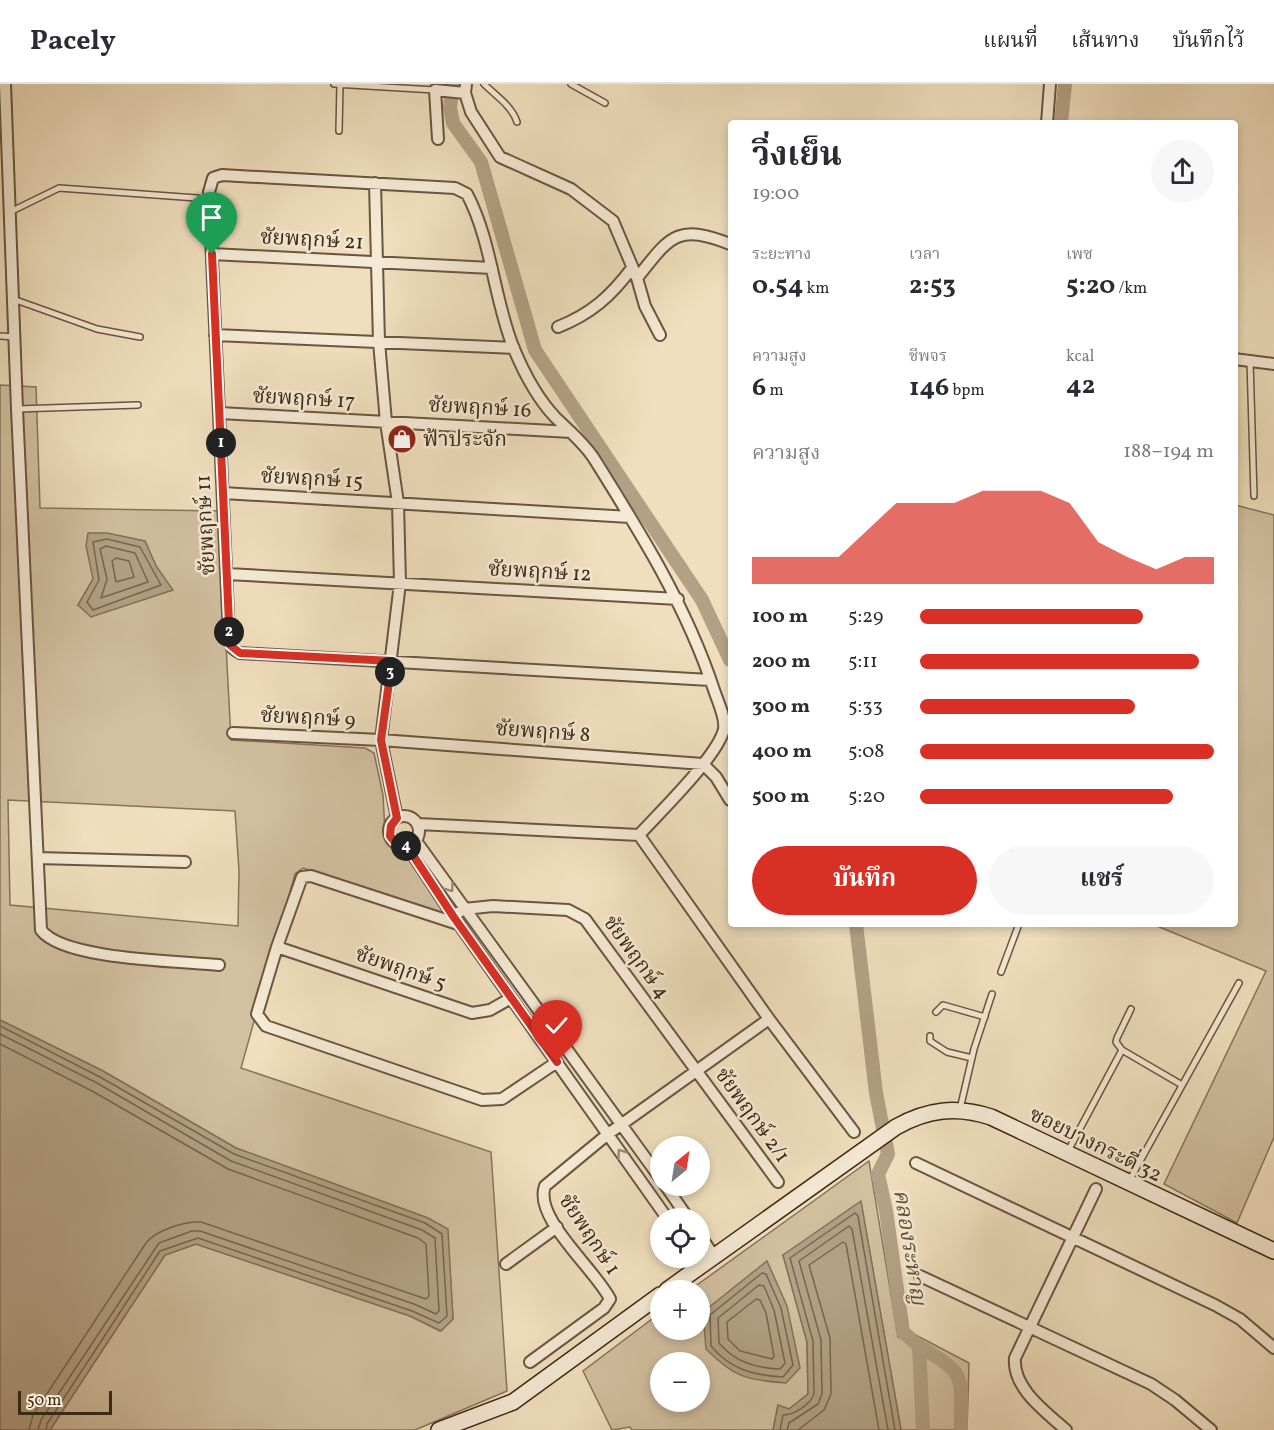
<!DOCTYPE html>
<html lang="th">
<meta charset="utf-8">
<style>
body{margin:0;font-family:Vollkorn,"Noto Serif Thai",serif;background:#f7f7f7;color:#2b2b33;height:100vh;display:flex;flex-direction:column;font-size:22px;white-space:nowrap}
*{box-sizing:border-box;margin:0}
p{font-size:20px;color:#7c7c81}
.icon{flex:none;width:33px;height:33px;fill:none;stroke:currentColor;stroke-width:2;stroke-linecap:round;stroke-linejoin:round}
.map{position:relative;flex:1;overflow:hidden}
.side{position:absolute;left:728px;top:36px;width:510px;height:807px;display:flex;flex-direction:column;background:#fff;border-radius:6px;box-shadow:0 3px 9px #0003}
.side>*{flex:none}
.needle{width:39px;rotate:30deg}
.fabs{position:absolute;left:650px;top:1052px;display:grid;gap:12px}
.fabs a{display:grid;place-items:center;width:60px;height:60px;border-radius:50%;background:#fff;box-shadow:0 3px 9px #0003;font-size:30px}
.scale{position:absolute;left:18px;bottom:15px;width:94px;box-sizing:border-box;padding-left:6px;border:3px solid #3e2915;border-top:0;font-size:16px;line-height:21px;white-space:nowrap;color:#3e2915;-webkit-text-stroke:4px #f5ead5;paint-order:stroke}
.pin{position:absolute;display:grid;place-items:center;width:51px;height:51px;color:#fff;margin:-62px -26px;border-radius:50% 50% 50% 0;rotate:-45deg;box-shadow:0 0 6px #0007}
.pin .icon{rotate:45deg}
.km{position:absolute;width:30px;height:30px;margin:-15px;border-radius:50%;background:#222;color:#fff;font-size:16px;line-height:30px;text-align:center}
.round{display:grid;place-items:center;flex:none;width:63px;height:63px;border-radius:32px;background:#f7f7f7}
.summary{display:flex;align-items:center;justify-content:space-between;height:102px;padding:0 24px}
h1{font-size:33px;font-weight:700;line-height:45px}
.figures{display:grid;grid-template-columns:repeat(3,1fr);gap:9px;height:102px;padding:6px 24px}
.figures div{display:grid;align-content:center}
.figures b{font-size:26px;font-weight:700}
.figures small{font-size:16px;font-weight:400}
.figures p{font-size:16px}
.chart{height:168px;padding:12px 24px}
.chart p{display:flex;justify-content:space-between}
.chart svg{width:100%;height:108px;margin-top:6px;fill:#d93025;opacity:.7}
.cta{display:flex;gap:12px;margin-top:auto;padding:12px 24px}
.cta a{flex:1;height:69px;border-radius:36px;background:#d93025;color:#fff;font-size:24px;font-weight:700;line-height:69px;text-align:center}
.cta a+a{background:#f7f7f7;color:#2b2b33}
ul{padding:0 24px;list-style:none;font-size:20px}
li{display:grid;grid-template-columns:96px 72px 1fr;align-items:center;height:45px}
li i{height:15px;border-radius:8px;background:#d93025}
header{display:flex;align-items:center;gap:36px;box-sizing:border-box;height:84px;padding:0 30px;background:#fff;border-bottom:2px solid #e1e1e2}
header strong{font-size:28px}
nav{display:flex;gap:33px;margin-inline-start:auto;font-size:21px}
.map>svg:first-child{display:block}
</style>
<header>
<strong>Pacely</strong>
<nav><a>แผนที่</a><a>เส้นทาง</a><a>บันทึกไว้</a></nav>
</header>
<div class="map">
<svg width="1274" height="1346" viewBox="0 0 1274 1346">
<rect width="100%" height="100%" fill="#f0dfbe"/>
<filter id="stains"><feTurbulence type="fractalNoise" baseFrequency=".00333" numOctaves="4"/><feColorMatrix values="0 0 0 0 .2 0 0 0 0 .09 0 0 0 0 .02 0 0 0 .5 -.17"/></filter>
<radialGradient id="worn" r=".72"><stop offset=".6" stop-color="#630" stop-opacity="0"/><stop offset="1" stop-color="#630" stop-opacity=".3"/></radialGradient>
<path fill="#d2c0a1" stroke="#88745b" stroke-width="1.5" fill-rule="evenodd" d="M0 301 36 303 40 424 219 427 231 656 365 664 374 669 383 711 385 748 399 769 409 774 444 829 303 784 295 790 241 984 491 1068 507 1307 415 1346H50L165 1171 196 1160 410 1232 440 1247 453 1235 450 1190 428 1134 236 1064 103 987 0 936ZM145 457 156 482 172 506 138 516 78 521 93 495ZM8 716 235 727 239 787 238 842 10 821Z
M1235 421 1274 431V1053L1237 1139 1164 1100 1266 887 1152 840H1234Z
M869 1077 898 1253 914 1250 969 1279 967 1346H901L866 1147 783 1171 807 1258 808 1310 789 1325 778 1322 773 1346H632L630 1343 612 1346 583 1287 660 1229V1245H699V1206H690ZM660 1278H699V1317H660Z"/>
<path fill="#b3a185" stroke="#847158" stroke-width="1.5" d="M88 449H107L145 457 156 482 173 506 91 533 78 521 93 495 86 462Z
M0 936 103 987 236 1064 428 1134 448 1145 453 1235 441 1247 410 1232 196 1160 165 1171 50 1346H0Z
M861 1117 901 1346H773L778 1321 789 1325 808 1310 807 1258 783 1171Z
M767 1177 787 1222 800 1284 786 1299C746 1296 734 1293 706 1265L703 1228Z"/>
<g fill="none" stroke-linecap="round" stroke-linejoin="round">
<path stroke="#78654d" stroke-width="1.5" d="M107 455 140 463 161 501 93 526 87 518 99 496 93 458Z
M106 462 135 469 148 498 101 514 107 495 100 465Z
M116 474 129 477 134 493 116 498 112 477Z
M0 942 100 993 234 1070 425 1139 442 1150 447 1232 439 1239 412 1227 198 1154 160 1167 47 1340 46 1346
M0 950 97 999 231 1077 422 1146 435 1154 439 1227 436 1230 414 1220 200 1147H192L159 1159 41 1336 38 1346
M0 960 92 1007 228 1085 418 1154 426 1160 429 1212 426 1215 201 1138C185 1137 156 1146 146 1159L33 1331 29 1346
M762 1189 766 1190 781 1224 793 1281 783 1293C753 1291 731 1286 711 1262L710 1231Z
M759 1201 764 1202 774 1226 785 1279 780 1285C755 1284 735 1278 719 1259L718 1234Z
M756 1215 760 1216 766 1229 774 1272 772 1275 740 1267 728 1255 727 1238Z
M780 1346 783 1331C794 1331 810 1321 814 1310L813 1257 790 1174 855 1129 858 1132 895 1346
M787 1346 789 1339 818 1320 822 1310 821 1256 799 1177 849 1142 852 1145 888 1346
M798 1346 824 1326 831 1310 830 1254 809 1181 843 1158 846 1160 879 1346"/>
<path stroke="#b3a185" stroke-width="14" d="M453 0 450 23 453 39 481 78 535 266 702 516 730 576
M1061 39 1065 0
M856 840 876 1009 888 1070 878 1090 886 1127 903 1248 919 1262 923 1346
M919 1262C969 1292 960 1290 961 1346"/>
<g stroke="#6a563f" stroke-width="8">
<path id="lane" d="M334 0 435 6
M484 0C496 12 512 22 517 38
M571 0 605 19
M339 47 340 0
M10 128 59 104 197 114
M13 215 97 245 140 253
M0 252 14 253
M1250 277 1254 412
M17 325 138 321
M1001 888 1019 840
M936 928 943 921 985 933
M930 952V957L947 968 972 974
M1122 966 1116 958 1117 954 1131 925
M960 1025 974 965 992 910
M1068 1067 1122 966 1182 1001
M1129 1097 1239 899"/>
</g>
<g stroke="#6a563f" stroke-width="14">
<path id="street" d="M5 0 17 325 41 846C63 876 180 877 219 881
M466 0 465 9 471 28 500 73 571 105 613 137 637 194 645 222 660 251
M1047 39 1050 0
M438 55 435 6 465 9
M375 99 379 258 386 338 398 419 400 499 381 656 397 734
M212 170 492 184
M637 194C670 153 676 139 730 160
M558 243C591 230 611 212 632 184
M215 251 514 264
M1234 275 1274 280
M220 329 571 348
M223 409 630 433
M227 490 678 515
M233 649 381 656 703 680 716 693 730 716
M389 747a15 15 0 1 1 30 0a15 15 0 1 1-30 0Z
M418 740 639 751
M639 751C659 729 718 672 724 645 726 634 718 618 714 606 686 521 640 448 593 373 582 357 568 346 555 333 537 314 524 289 514 265 494 217 492 157 467 110L455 104 222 91 213 94 209 108 229 552C230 561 231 565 240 569L710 596
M639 751 769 935 854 1048
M416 757 660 1094
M407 762 453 832 667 1134
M38 774 185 778
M453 832 464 825 493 822 568 826 585 835 778 1098
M458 840 311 792 302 793 277 863 257 930 266 942 482 1016 502 1015 557 978
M277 863 472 929 490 926 511 914
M916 1079 1215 1221 1240 1235 1274 1264
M665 1101 688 1134
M699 1150 714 1172
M506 1180 557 1143
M920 1192 1151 1300 1175 1316 1211 1346
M530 1278 604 1224 610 1215C595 1185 533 1134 545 1102L608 1050 769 935
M1066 1346C1046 1328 1012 1304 1015 1274L1096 1105"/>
</g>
<g stroke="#3e2915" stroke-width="18">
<path id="secondary" d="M667 1206 896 1043C928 1025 956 1022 991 1033L1274 1167
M439 1346 513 1318 660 1211"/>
</g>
<use href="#lane" stroke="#f5ead5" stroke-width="5"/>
<use href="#street" stroke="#f5ead5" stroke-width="10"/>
<use href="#secondary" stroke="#f5ead5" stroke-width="15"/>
</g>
<defs><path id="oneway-chevron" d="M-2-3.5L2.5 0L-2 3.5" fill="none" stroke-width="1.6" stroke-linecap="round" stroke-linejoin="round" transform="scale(1.5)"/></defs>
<g stroke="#9a8a75">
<use href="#oneway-chevron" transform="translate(450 804) rotate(55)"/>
<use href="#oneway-chevron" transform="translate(621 1069) rotate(-125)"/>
</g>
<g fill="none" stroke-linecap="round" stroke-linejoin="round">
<g stroke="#fff" stroke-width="12">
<path id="route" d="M212 170 230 561 240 569 392 577 381 656 397 734 391 742 390 752 397 760 407 762 453 832 557 978"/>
</g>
<use href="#route" stroke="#d93025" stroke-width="8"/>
</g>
<defs>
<g id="shop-disc" transform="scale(1.5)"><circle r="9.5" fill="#8f2418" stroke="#f5ead5"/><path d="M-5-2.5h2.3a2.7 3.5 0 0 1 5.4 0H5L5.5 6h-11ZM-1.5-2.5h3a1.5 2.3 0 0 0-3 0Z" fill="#fff"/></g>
</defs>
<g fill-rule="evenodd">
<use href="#shop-disc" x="402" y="355"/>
</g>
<g text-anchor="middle" stroke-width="5" stroke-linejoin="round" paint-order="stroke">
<g font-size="21" fill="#3e2915" stroke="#f5ead5">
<text transform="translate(312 155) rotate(3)" y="7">ชัยพฤกษ์ 21</text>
<text transform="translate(304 314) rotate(3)" y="7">ชัยพฤกษ์ 17</text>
<text transform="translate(480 323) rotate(3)" y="7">ชัยพฤกษ์ 16</text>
<text transform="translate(312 394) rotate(3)" y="7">ชัยพฤกษ์ 15</text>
<text transform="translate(205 441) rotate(-93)" y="7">ชัยพฤกษ์ 11</text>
<text transform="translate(540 487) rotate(3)" y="7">ชัยพฤกษ์ 12</text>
<text transform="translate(308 633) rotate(3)" y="7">ชัยพฤกษ์ 9</text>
<text transform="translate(543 647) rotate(4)" y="7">ชัยพฤกษ์ 8</text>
<text transform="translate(637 873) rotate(54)" y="7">ชัยพฤกษ์ 4</text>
<text transform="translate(401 884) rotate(19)" y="7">ชัยพฤกษ์ 5</text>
<text transform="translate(753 1031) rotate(54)" y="7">ชัยพฤกษ์ 2/1</text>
<text transform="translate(1096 1060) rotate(26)" y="7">ซอยบางกระดี่ 32</text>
<text transform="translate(590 1150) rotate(56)" y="7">ชัยพฤกษ์ 1</text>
</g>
<g font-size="21" fill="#3e2915" stroke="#f5ead5" text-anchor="start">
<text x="423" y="362">ฟ้าประจัก</text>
</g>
<g font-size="22" font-style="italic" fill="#614d37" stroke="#f5ead5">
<text transform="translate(911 1163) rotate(81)" y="8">คลองระหาญ</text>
</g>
</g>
<rect width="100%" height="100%" filter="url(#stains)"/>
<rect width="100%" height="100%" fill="url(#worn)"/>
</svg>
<div class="fabs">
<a><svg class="needle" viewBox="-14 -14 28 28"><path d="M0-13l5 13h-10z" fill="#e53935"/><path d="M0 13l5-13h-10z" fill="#7c7c81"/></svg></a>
<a><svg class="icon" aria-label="locate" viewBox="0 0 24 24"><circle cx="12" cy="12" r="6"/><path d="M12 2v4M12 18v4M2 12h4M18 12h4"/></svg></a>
<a>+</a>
<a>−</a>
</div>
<div class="scale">50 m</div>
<div class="pin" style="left:212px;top:170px;background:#1e9e55"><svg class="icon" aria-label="arrive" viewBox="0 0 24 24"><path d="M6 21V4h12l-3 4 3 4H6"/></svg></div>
<div class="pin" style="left:557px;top:978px;background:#d93025"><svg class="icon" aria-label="check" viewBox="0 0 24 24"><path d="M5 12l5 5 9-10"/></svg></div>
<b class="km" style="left:221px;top:359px">1</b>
<b class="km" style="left:229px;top:548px">2</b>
<b class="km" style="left:390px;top:588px">3</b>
<b class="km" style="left:406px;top:762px">4</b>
<section class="side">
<div class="summary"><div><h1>วิ่งเย็น</h1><p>19:00</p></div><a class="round"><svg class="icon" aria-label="share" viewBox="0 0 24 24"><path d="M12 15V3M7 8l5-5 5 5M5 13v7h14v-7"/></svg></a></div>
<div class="figures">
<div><p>ระยะทาง</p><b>0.54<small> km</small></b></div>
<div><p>เวลา</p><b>2:53</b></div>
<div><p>เพซ</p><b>5:20<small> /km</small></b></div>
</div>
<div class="figures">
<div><p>ความสูง</p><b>6<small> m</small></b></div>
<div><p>ชีพจร</p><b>146<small> bpm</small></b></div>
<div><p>kcal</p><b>42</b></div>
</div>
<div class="chart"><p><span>ความสูง</span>188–194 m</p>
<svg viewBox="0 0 160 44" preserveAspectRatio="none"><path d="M0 44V33L10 33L20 33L30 33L40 22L50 11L60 11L70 11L80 6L90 6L100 6L110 11L120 27L130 33L140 38L150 33L160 33V44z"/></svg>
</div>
<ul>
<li><b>100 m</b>5:29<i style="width:76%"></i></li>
<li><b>200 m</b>5:11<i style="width:95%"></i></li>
<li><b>300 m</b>5:33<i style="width:73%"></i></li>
<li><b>400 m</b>5:08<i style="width:100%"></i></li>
<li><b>500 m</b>5:20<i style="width:86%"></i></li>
</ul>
<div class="cta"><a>บันทึก</a><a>แชร์</a></div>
</section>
</div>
